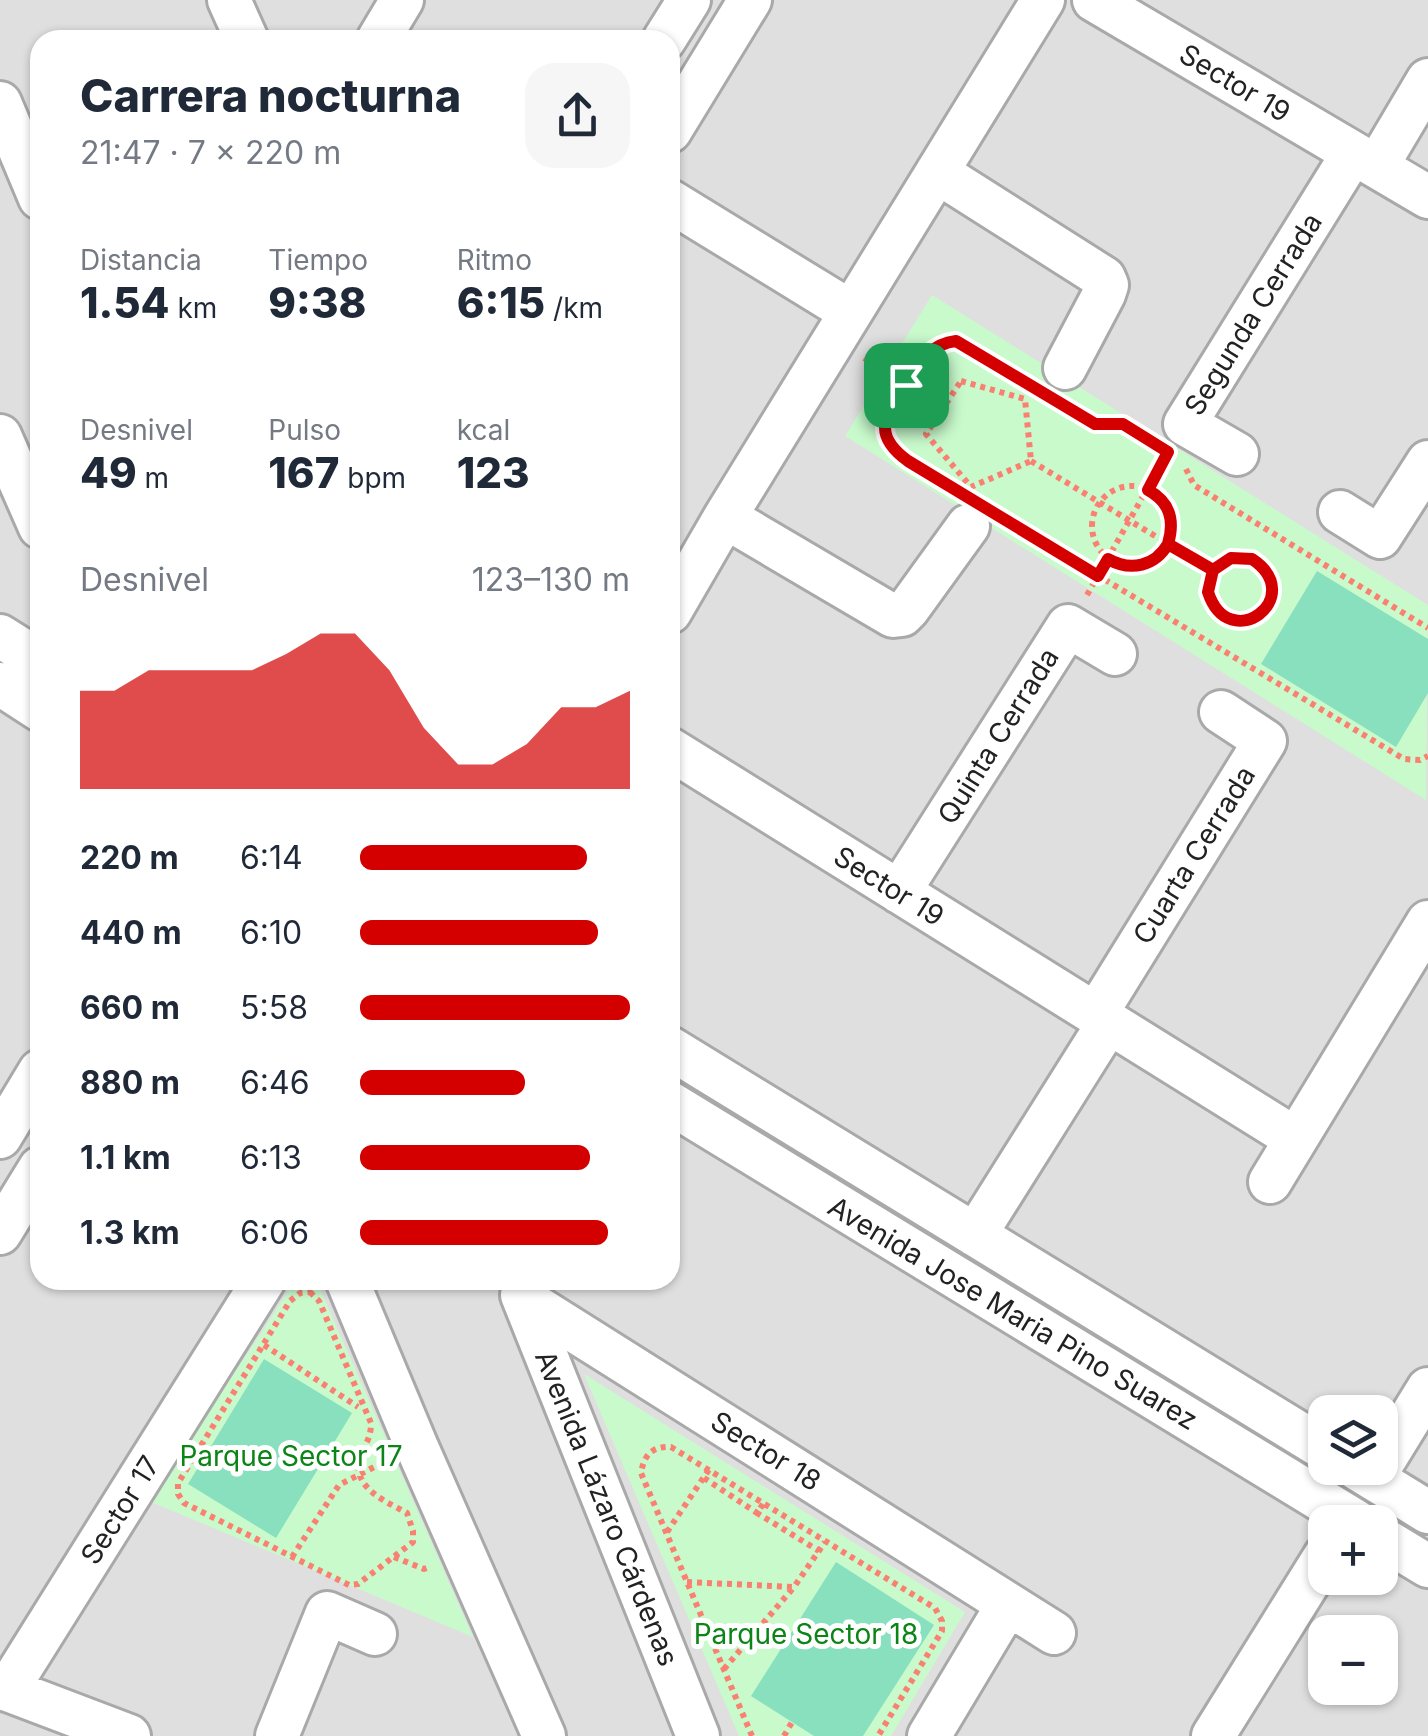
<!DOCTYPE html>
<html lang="es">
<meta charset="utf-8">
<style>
body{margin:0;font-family:Inter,sans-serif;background:#f6f6f7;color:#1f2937;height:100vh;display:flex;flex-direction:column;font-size:38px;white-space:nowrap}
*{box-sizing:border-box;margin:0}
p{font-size:32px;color:#747a83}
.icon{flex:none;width:55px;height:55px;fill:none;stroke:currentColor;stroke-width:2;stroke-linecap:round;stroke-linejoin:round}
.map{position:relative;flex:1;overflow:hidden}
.details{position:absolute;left:30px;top:30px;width:650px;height:1260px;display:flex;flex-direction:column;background:#fff;border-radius:30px;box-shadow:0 2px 8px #0004}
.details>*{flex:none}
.tools{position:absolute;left:1308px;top:1395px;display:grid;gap:20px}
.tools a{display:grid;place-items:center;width:90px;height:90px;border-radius:20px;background:#fff;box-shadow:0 2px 8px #0004;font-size:50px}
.pin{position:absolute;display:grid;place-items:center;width:85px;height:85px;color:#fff;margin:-42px;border-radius:20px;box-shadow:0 5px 15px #0006}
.round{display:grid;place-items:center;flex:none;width:105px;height:105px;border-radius:30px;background:#f6f6f7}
.headline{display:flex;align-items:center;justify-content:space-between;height:170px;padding:0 50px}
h1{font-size:45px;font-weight:800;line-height:75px}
.metrics{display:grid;grid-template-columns:repeat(3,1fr);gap:15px;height:170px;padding:10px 50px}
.metrics div{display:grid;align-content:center}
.metrics b{font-size:42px;font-weight:800}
.metrics small{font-size:28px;font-weight:400}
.metrics p{font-size:28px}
.chart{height:280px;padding:20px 50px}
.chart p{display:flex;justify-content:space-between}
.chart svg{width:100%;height:180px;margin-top:10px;fill:#d40000;opacity:.7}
ul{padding:0 50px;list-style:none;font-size:32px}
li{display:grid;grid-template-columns:160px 120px 1fr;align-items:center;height:75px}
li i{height:25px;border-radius:12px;background:#d40000}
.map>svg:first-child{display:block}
</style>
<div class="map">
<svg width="1428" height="1736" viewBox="0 0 1428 1736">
<rect width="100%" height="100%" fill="#f2efe9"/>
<path fill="#e0dfdf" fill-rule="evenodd" d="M0 0H1428V1736H0ZM40 40H670V1280H40ZM1325 1412H1380V1468H1325ZM1325 1522H1380V1578H1325ZM1325 1632H1380V1688H1325Z"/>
<path fill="#c8facc" d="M932 295 1428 605 1426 800 845 436Z
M296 1280H316L473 1637 149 1501Z
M584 1374 965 1612 891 1736H739Z"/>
<path fill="#88e0be" d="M1317 571 1428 639V693L1396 747 1261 664Z
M264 1359 352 1413 276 1538 188 1484Z
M836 1562 934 1625 863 1736H814L751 1696Z"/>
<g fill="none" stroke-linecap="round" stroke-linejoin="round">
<g stroke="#a9a9a9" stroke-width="48">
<path id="minor" d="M229 0 247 40
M1094 0 1428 197
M378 40 402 0
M664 40 689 0
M0 103 40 198
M670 131 750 0
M1377 166 1428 80
M937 172 1104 278 1107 285 1104 294 1065 368
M670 201 851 312
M0 436 40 527
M1237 454 1185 424 1353 153
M1340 512 1380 537 1428 462
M725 517 893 616 902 615 908 609 968 526
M670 612 725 517 1043 0
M0 636 40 661
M0 684 40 710
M670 749 1296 1139
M899 892 1068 626 1115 654
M1096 1014 1265 741 1221 712
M670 1048 1325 1449
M670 1103 1357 1522
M0 1137 40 1071
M1270 1182 1428 922
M0 1233 40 1168
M975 1235 1109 1022
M347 1280 416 1445 544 1736
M522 1295 698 1736
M524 1299 1054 1633
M1380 1467 1428 1389
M1356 1468 1428 1512
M1380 1537 1428 1566
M0 1687 129 1736
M7 1690 264 1280
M277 1736 327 1613 375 1634
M929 1736 1008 1604
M1213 1736 1325 1556"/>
</g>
<path stroke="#fa8072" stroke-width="6" stroke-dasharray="5 5" stroke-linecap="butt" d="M864 358 942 410
M961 381 1025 399 1031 461 971 487 926 434Z
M1067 407 1095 424H1123L1150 440
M1031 461 1213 571
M1186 469 1194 485 1428 628
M1092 526a40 40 0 1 1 80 0a40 40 0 1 1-80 0Z
M957 491 893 450 885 433V417L926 353 944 342 956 341 1031 384
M1002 518 1404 759 1420 760 1428 756
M1208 589a32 32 0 1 1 64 0a32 32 0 1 1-64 0Z
M1087 595 1167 454
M310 1292 319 1301 371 1423C371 1442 362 1446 359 1462 354 1489 389 1503 407 1513L413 1531V1542L358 1584 349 1585 184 1503 178 1494V1483L290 1301 300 1293Z
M264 1345 358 1407
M704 1478 757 1513
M763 1504 757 1513 819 1551
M667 1532 710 1468
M292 1557 339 1485 386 1461
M394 1557 424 1569 430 1567
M687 1582 794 1587 825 1542
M724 1669 794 1587
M752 1736 641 1473C644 1455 652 1446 671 1447L935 1608 942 1621V1631L878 1736
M784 1736 792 1722"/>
<use href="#minor" stroke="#fff" stroke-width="42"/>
</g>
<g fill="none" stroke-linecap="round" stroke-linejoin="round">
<g stroke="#fff" stroke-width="20">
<path id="route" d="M906 385C885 416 871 434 908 461L1098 576 1108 559C1131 572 1155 566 1168 544L1213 570 1231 558 1252 559C1309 597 1229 657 1208 592L1213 570 1168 544C1175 520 1170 502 1148 490L1168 452 1123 424H1095L956 341C929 344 919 364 906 385"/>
</g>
<use href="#route" stroke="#d40000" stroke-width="12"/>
</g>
<g text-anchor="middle" stroke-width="10" stroke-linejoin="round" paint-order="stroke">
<g font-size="28" fill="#222" stroke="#fff">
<text transform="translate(1235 83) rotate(31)" y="10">Sector 19</text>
<text transform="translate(1253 314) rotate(-58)" y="10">Segunda Cerrada</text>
<text transform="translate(998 736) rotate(-58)" y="10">Quinta Cerrada</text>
<text transform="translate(1194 855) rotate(-58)" y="10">Cuarta Cerrada</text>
<text transform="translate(889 886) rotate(32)" y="10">Sector 19</text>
<text transform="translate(1013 1313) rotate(31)" y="10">Avenida Jose Maria Pino Suarez</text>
<text transform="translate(766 1451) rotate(32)" y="10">Sector 18</text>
<text transform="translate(607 1508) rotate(68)" y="10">Avenida Lázaro Cárdenas</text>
<text transform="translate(120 1510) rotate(-58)" y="10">Sector 17</text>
</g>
<g font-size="28" fill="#0c8416" stroke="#fff">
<text x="291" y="1466">Parque Sector 17</text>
<text x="806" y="1644">Parque Sector 18</text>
</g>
</g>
</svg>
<div class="tools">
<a><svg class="icon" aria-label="layers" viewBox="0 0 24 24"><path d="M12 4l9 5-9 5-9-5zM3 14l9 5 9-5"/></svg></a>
<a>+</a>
<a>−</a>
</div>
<div class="pin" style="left:906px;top:385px;background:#1e9e55"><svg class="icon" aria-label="arrive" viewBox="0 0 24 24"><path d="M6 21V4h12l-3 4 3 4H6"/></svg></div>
<section class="details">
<div class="headline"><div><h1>Carrera nocturna</h1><p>21:47 · 7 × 220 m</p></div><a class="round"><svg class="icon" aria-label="share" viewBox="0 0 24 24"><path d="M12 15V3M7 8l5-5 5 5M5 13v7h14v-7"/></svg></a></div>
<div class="metrics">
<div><p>Distancia</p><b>1.54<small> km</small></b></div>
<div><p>Tiempo</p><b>9:38</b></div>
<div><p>Ritmo</p><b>6:15<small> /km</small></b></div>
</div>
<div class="metrics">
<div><p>Desnivel</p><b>49<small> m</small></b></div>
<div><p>Pulso</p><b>167<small> bpm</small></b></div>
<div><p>kcal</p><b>123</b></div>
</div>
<div class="chart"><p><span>Desnivel</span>123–130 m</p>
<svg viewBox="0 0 160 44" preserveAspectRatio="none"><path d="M0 44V20L10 20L20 15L30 15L40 15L50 15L60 11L70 6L80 6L90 15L100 29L110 38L120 38L130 33L140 24L150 24L160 20V44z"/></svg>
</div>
<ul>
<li><b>220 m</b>6:14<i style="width:84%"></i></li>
<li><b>440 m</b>6:10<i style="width:88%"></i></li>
<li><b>660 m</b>5:58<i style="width:100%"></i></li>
<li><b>880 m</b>6:46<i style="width:61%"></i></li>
<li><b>1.1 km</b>6:13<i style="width:85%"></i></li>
<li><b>1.3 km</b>6:06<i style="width:92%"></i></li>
</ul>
</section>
</div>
